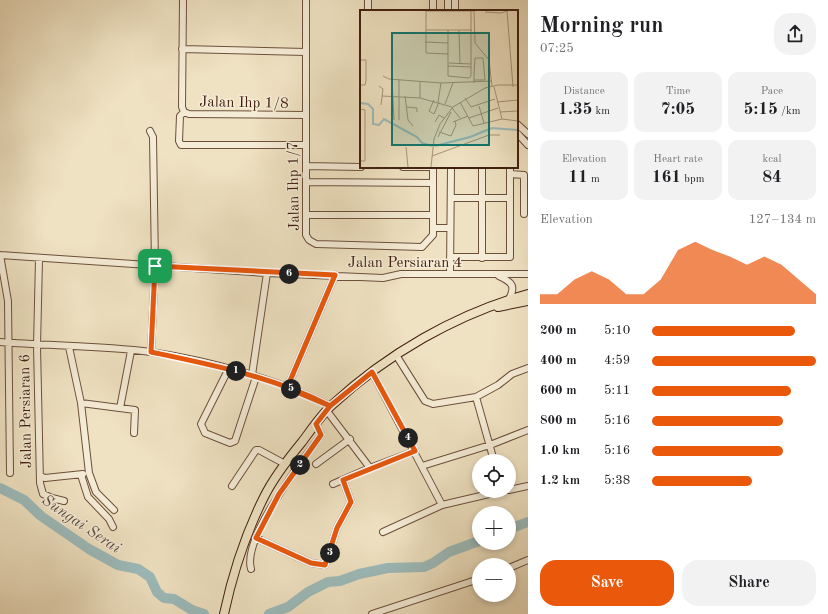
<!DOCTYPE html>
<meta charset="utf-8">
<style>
body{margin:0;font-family:"Old Standard TT",serif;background:#f2f2f2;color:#202124;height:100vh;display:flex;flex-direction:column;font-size:15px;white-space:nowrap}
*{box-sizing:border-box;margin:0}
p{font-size:13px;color:#757577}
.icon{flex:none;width:22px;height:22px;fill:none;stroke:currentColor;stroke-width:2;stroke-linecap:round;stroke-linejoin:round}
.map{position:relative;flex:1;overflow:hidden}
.sheet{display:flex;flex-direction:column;background:#fff;width:300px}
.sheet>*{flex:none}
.buttons{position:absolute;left:472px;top:454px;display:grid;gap:8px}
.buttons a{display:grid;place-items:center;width:44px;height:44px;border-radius:50%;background:#fff;box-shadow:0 2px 6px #0003;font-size:20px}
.pin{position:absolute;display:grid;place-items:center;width:34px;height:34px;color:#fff;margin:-17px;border-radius:8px;box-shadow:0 2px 6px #0006}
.km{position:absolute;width:20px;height:20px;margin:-10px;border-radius:50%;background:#222;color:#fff;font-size:11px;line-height:20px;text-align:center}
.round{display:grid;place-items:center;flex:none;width:42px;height:42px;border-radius:16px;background:#f2f2f2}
.head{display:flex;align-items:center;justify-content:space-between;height:68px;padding:0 12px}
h1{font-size:22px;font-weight:800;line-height:30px}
.figures{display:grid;grid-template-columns:repeat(3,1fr);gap:6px;height:68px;padding:4px 12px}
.figures div{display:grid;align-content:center;border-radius:10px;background:#f2f2f2;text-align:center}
.figures b{font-size:17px;font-weight:800}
.figures small{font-size:11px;font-weight:400}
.figures p{font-size:11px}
.chart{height:112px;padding:8px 12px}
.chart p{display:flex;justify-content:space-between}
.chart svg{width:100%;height:72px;margin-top:4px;fill:#ea580c;opacity:.7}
.cta{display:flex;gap:8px;margin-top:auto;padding:8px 12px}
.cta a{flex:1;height:46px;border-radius:16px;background:#ea580c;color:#fff;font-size:16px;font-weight:800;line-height:46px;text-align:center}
.cta a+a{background:#f2f2f2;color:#202124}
ul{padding:0 12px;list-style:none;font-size:13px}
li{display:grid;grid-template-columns:64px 48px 1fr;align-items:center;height:30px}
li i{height:10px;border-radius:5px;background:#ea580c}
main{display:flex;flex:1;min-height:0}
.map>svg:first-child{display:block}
</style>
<main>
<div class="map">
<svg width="528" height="614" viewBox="0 0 528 614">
<rect width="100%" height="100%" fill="#efe2c2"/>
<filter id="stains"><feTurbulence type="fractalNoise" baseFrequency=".005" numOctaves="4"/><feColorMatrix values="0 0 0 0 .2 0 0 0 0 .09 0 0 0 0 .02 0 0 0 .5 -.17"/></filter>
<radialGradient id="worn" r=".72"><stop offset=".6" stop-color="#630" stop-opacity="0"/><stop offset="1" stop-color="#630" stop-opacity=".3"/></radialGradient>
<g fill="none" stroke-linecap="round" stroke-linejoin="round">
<path stroke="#9dbcbc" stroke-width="10" d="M0 488 24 500 41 516 89 549 118 565 138 569 150 577 157 592 164 598 174 599 192 610 204 614
M509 529 528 522
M269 614 288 607 308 592 328 582 340 581 359 574 388 568 424 567 433 563 449 552 479 541"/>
<g stroke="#6c503c" stroke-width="8">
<path id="minor" d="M183 0 182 107 184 112
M306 0V235L309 240 316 244 422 247 433 235V167
M368 0V11
M448 0V11
M455 0V11
M433 11V0
M182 49 306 52
M184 112 180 116 179 141 181 145H306
M184 112 189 114 306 115
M517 124 528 134
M150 131 153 137 155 266 151 352
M517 133 528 145
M306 166 361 167
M403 167H433
M482 167V258
M510 174 524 175V214
M306 182 433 183
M451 198H510
M306 215H433
M433 228H450
M0 255 267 273 383 278 401 274H528
M0 255 8 301 10 473
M450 257H510V167
M39 259 37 346 40 483 43 494 52 498 64 501
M450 274 451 167
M499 276C512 282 516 286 509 299
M0 342C50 346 101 345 151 352 209 361 278 379 330 406
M69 347 81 403 89 473 96 492 114 510
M396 355 425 401 433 404 476 397 498 385 512 374 528 368
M229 368 201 424 205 433 230 443 235 441 256 377
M372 372 442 505 502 491
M252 375 267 273
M287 388 335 275
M476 397 494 461
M81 403 135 410 134 433
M120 408 131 351
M327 411 370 468
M316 464 350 439
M422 466 490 445 528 430
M81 475 88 497 109 519 113 527
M40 476 45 478 83 474
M333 484 370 468 415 451
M232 486 256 450H259L285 464
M509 490 528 486
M383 532 442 505
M256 538 311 563 325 565 337 528 351 502 343 480
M509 568 528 560
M251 569C242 538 302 461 321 435L316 424
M372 614 479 579"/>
</g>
<g stroke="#412010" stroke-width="10">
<path id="major" d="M498 307 528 301
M224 614C233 572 245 535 264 497 274 477 288 459 302 442 311 430 321 415 332 405 387 354 456 314 528 294"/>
</g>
<use href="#minor" stroke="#f5ecd7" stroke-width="6"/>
<use href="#major" stroke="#efe2c2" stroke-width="8"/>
</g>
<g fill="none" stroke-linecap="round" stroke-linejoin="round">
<g stroke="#fff" stroke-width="8">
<path id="route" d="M155 266 151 352C213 365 274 377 330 406L316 424 321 435 279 494 256 538 311 563 325 565 337 528 351 502 343 480 415 451 372 372 330 406 287 388 335 275 155 266"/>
</g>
<use href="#route" stroke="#ea580c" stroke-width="5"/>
</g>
<g text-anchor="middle" stroke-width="3" stroke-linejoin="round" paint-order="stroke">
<g font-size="15" fill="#412010" stroke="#f5ecd7">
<text transform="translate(244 102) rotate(1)" y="5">Jalan Ihp 1/8</text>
<text transform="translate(293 186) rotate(-91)" y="5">Jalan Ihp 1/7</text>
<text x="405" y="267">Jalan Persiaran 4</text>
<text transform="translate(25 411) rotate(-91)" y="5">Jalan Persiaran 6</text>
</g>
<g font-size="16" font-style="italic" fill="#5d4f44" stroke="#f5ecd7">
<text transform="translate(82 523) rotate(34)" y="6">Sungai Serai</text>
</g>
</g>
<g transform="translate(360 10)">
<rect width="158" height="158" fill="#efe2c2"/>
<path fill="none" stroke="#9dbcbc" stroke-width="2" d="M0 93 8 94 13 99V114L19 115 24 109 57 127 62 133 72 136M75 136 110 127 132 118 158 120"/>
<path fill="none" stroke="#a9947b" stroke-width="1" d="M114 1 115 33 129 50 132 76M147 1 153 77M125 2 141 3 147 1M66 20H112M88 20V66L109 68 111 66V1M99 20 100 54M65 32 88 33M88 44 66 43V1H115M0 50H6V71L5 75H0M89 53 111 54M88 56 111 57M23 66 29 69 81 73 132 71M32 70 34 110M39 70V110M114 70H125L123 48H115L114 65V73M19 76 23 79 21 95M134 77 142 109M22 86 60 88 92 97M45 86 48 110 53 116M60 88V72M105 88 111 97 135 89M74 90 69 101 74 104 79 92M78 92 81 73M100 92 113 116 142 109M137 92 158 90M85 94 93 73M119 96 124 113M47 97 57 98V102M92 98 100 108M0 99 5 100V151H0M140 102 158 101M109 108 138 98M142 109 158 111M75 112 79 105 84 108M93 112 108 106M79 122 91 126 96 115 95 111M78 127 91 102M46 137 48 157M72 146 129 125H140M71 157 74 129 80 114 93 97 125 78 138 75H158"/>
<path fill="#0f766e" fill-opacity="0.15" stroke="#0f766e" stroke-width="2" d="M32 23H129V135H32Z"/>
<rect width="158" height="158" fill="none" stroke="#412010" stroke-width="2"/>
</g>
<rect width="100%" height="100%" filter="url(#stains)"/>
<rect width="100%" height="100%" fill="url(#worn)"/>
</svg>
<div class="buttons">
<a><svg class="icon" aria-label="locate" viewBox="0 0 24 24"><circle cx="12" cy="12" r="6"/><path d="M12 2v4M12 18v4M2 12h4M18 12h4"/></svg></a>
<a>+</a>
<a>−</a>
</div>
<div class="pin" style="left:155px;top:266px;background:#1e9e55"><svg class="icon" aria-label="arrive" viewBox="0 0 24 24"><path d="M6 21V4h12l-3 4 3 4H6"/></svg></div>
<b class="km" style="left:236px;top:371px">1</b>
<b class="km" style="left:300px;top:465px">2</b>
<b class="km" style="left:330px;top:553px">3</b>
<b class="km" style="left:408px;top:438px">4</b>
<b class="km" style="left:291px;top:389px">5</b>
<b class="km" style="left:289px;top:274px">6</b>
</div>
<section class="sheet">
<div class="head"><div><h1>Morning run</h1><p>07:25</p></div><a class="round"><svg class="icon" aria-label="share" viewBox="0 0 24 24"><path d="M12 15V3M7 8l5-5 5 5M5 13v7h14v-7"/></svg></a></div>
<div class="figures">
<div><p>Distance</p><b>1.35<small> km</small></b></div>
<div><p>Time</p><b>7:05</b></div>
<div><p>Pace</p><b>5:15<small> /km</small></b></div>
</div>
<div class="figures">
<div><p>Elevation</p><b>11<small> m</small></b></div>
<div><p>Heart rate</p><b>161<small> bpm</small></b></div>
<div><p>kcal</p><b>84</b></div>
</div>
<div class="chart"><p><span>Elevation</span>127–134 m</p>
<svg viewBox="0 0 160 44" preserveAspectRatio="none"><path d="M0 44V38L10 38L20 29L30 24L40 29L50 38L60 38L70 29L80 11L90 6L100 11L110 15L120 20L130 15L140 20L150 29L160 38V44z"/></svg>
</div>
<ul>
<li><b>200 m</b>5:10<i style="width:87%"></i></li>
<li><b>400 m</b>4:59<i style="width:100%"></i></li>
<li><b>600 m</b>5:11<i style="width:85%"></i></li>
<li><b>800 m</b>5:16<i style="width:80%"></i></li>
<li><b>1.0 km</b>5:16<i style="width:80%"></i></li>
<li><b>1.2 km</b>5:38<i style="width:61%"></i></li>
</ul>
<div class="cta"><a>Save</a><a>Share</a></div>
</section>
</main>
